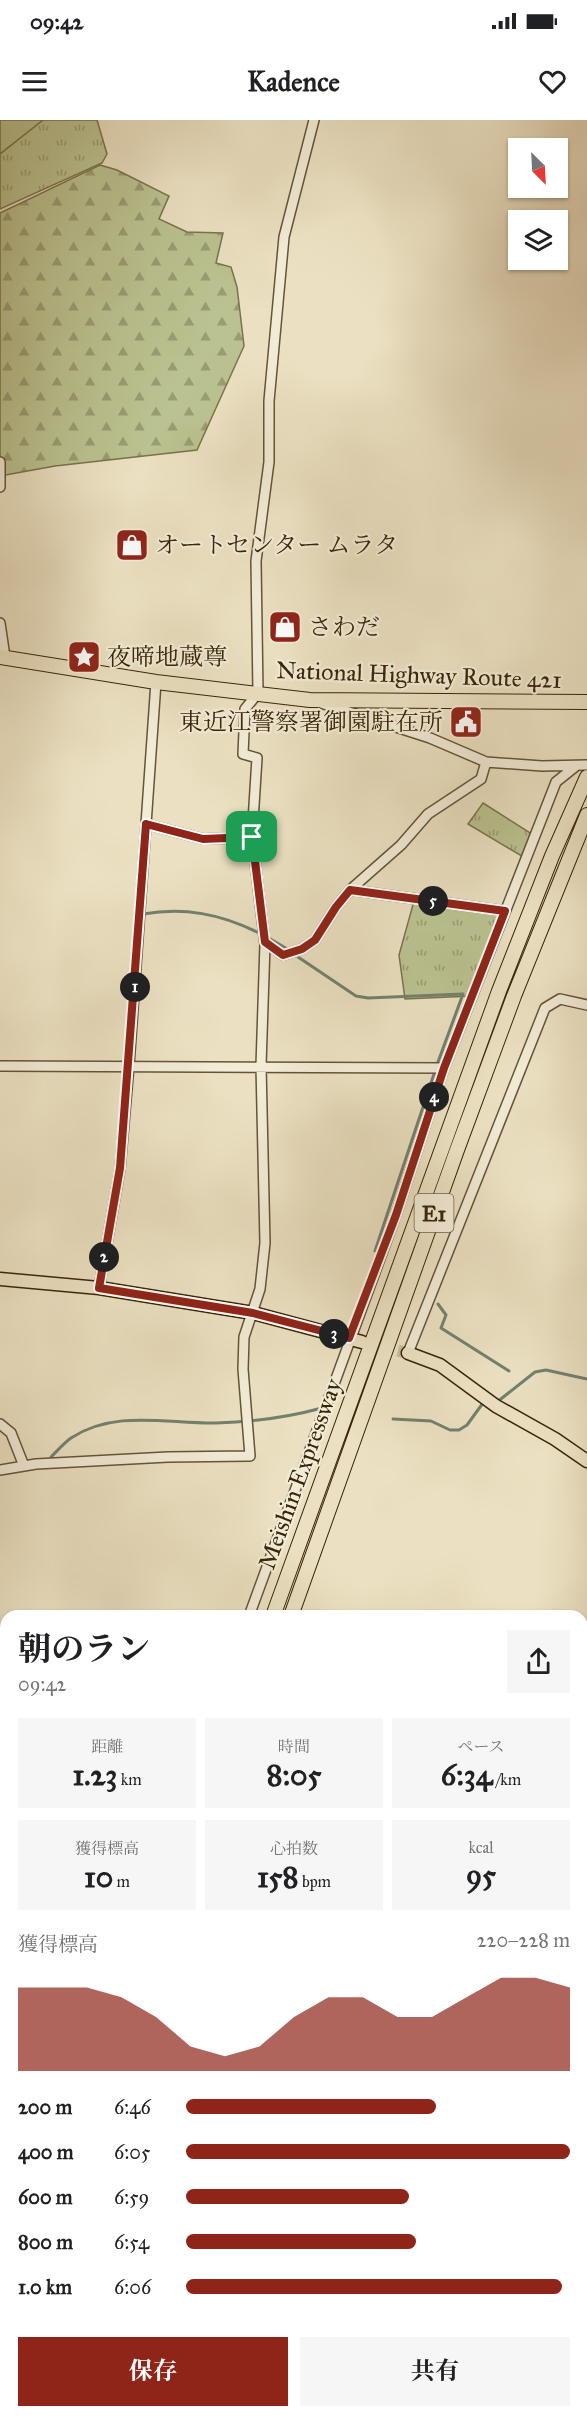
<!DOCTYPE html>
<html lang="ja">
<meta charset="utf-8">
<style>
body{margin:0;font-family:"IM FELL Great Primer","Noto Serif JP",serif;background:#f6f6f6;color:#202124;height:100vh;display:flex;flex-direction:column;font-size:22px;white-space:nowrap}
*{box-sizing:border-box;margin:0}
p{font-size:20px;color:#757577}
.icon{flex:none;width:33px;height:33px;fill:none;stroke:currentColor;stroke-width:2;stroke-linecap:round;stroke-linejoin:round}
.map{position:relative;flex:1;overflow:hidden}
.details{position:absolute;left:0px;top:1490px;width:588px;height:808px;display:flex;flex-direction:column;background:#fff;border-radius:18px 18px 0 0;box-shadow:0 2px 4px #0004}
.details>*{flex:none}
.needle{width:39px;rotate:156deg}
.controls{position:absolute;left:508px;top:18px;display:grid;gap:12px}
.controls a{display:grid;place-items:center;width:60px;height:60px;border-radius:0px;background:#fff;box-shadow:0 2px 4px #0004;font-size:30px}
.pin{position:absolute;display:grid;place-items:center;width:51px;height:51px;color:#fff;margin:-26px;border-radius:12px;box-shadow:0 3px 9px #0006}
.km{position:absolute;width:30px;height:30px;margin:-15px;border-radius:50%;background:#222;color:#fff;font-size:16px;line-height:30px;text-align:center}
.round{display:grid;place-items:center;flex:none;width:63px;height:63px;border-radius:0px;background:#f6f6f6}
.summary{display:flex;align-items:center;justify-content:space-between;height:102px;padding:0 18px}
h1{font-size:33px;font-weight:700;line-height:45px}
.metrics{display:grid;grid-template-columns:repeat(3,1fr);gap:9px;height:102px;padding:6px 18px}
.metrics div{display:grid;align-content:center;border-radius:0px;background:#f6f6f6;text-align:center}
.metrics b{font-size:30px;font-weight:700}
.metrics small{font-size:16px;font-weight:400}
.metrics p{font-size:16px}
.chart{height:168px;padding:12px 18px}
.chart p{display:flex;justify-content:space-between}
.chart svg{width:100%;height:108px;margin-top:6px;fill:#8f2418;opacity:.7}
.primary-button{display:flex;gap:12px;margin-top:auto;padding:12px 18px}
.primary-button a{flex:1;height:69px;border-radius:0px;background:#8f2418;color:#fff;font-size:24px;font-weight:700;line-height:69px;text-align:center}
.primary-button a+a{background:#f6f6f6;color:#202124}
ul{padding:0 18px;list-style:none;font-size:20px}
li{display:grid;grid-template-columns:96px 72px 1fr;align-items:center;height:45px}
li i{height:15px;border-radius:8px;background:#8f2418}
.status{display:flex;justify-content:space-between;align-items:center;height:42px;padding:0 30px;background:#fff;direction:ltr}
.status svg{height:16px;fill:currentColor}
header{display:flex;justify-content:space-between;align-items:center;height:78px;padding:0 18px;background:#fff;font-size:27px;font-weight:700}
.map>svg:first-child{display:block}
</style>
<div class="status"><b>09:42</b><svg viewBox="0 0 49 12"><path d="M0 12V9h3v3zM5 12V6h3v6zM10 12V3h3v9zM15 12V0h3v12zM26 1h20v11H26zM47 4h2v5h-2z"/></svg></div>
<header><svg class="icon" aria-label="menu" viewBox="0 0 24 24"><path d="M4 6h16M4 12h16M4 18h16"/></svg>Kadence<svg class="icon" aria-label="heart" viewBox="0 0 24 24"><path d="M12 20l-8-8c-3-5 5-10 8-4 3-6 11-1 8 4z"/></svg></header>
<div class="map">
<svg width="587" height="2297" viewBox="0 0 587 2297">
<defs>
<pattern id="grass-tufts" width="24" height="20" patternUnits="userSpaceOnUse" patternTransform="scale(1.5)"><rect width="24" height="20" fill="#bbc291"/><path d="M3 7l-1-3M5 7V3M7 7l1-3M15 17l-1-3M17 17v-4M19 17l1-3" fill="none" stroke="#999d74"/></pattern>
<pattern id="forest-firs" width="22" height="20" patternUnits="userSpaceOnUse" patternTransform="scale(1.5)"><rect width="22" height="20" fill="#bbc291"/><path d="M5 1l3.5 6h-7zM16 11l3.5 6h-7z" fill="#999d74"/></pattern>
</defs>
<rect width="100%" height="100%" fill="#ebe1c2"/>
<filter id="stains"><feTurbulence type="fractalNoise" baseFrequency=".00333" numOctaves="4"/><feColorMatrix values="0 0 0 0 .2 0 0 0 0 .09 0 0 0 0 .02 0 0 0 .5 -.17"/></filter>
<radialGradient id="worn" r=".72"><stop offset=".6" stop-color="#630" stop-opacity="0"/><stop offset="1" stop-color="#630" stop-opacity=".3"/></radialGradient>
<path fill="url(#grass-tufts)" stroke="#7a744c" stroke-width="1.5" d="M0 0H97L107 34 102 43 0 89Z
M483 683 535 716 525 738 468 704Z
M414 781 505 791 472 876 405 879 399 835Z"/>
<path fill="url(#forest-firs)" stroke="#7a744c" stroke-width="1.5" d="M100 45 117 50 169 76 159 99 187 112 223 113 216 143 231 147 237 167 244 226 197 330 55 346 0 356V93Z
M6 1635V1850L0 1844V1637Z
M582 1644 587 1648V2004L582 2003Z"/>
<path fill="#bbc291" stroke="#7a744c" stroke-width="1.5" d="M0 0H43L0 34Z"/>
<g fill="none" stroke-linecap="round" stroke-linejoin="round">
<path stroke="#72816d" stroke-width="3" d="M143 794C185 787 220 794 257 812
M267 817 289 830
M298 837 356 876 368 878 463 874 438 942
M375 1131 435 951
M438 1184 446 1195 441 1208 509 1251
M497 1282 535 1252 546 1250 587 1259
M393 1299 431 1301 450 1310H459L467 1305 483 1283
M51 1337C57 1331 64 1323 71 1318 115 1289 168 1304 216 1303 251 1302 289 1297 322 1288
M0 1625 6 1624
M582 1633 587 1635"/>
<path stroke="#98beb1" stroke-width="16" d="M0 2199 6 2203
M316 2292 335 2297"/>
<path stroke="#c7bb9d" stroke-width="12" stroke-dasharray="12 6" stroke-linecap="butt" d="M363 1222 408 1233"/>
<g stroke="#655436" stroke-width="12">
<path id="minor" d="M0 342V367
M0 503 5 537
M321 583 430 618 486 642 542 646 587 645
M146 704 203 719 252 717
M350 770 505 791
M265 822 283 835 302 829 315 820 336 787 350 770 401 725 428 694 481 659 486 642
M0 946 444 948
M99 1168 120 1049 129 946 156 562
M408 1233 545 888 560 879 587 885
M0 1304 11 1313 24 1346
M0 1350 36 1344 168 1337 250 1336 243 1249 244 1217 260 1169 265 1123 261 946 265 824 252 717 257 638 243 634 245 589 258 573 256 441 269 342V281L284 117 314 0
M249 1496 396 1095 444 948 556 662 576 646
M0 1598H6
M582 1671 587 1670"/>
</g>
<g stroke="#382508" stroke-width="15">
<path id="major" d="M0 1159 99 1168 253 1193 362 1222
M408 1233 440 1245 496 1286 555 1319 587 1341"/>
</g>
<g stroke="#382508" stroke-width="16">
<path id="highway" d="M0 537 156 562 310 580 587 582
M273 1496 499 871 552 736 587 657
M291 1496 457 1030 514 876 587 695
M0 2257 6 2241
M4 2297 6 2290"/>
</g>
<use href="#minor" stroke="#f2ecd7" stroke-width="9"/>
<use href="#major" stroke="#ebe1c2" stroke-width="12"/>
<use href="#highway" stroke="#ebe1c2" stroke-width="14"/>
</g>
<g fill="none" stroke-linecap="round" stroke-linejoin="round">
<g stroke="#fff" stroke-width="12">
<path id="route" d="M146 704 203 719 252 717 265 822 283 835 302 829 315 820 336 787 350 770 505 791 444 948 396 1095 349 1218 253 1193 99 1168 120 1048Z"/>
</g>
<use href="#route" stroke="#8f2418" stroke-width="8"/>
</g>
<defs>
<g id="shop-square" transform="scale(1.725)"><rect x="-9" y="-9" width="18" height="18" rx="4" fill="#8f2418" stroke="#f2ecd7"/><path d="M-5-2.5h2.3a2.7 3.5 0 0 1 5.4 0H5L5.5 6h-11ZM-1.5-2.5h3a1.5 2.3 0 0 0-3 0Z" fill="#fff"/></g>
<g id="sight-square" transform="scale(1.725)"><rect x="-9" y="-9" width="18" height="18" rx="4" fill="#8f2418" stroke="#f2ecd7"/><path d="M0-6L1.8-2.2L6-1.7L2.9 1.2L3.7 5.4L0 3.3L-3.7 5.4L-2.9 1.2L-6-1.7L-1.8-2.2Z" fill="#fff"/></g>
<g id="civic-square" transform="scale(1.725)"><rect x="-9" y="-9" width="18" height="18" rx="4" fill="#8f2418" stroke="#f2ecd7"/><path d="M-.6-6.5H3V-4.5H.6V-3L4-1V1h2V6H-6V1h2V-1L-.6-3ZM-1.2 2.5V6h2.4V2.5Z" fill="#fff"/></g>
</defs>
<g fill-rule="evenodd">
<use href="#shop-square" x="132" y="425"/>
<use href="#shop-square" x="285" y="507"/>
<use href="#sight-square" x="84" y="537"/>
<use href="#civic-square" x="466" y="602"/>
</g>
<g text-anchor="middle" stroke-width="4.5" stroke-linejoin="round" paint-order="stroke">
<rect fill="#f2ecd7" stroke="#706146" stroke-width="1.5" x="414.5" y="1074" width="39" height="38" rx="4.5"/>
<g font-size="22" font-weight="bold" fill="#382508">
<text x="434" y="1101">E1</text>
</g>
<g font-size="24" fill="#382508" stroke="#f2ecd7" text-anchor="start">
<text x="155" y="433">オートセンター ムラタ</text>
<text x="308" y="515">さわだ</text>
<text x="107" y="545">夜啼地蔵尊</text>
<text x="443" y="610" text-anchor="end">東近江警察署御園駐在所</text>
</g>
<g font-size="24" fill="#382508" stroke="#f2ecd7">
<text transform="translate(419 555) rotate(2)" y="8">National Highway Route 421</text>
<text transform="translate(300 1354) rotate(-70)" y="8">Meishin Expressway</text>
</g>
</g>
<rect width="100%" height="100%" filter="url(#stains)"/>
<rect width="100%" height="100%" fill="url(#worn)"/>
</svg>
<div class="controls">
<a><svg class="needle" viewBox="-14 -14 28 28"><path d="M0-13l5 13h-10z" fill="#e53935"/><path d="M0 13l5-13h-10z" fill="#757577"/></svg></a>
<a><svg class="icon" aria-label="layers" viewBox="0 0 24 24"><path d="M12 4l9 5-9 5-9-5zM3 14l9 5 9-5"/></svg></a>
</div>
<div class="pin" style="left:252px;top:717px;background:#1e9e55"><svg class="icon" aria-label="arrive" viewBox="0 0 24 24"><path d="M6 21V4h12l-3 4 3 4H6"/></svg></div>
<b class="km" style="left:135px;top:867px">1</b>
<b class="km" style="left:104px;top:1137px">2</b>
<b class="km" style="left:334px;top:1214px">3</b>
<b class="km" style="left:434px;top:977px">4</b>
<b class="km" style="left:433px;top:781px">5</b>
<section class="details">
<div class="summary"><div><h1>朝のラン</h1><p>09:42</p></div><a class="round"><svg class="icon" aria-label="share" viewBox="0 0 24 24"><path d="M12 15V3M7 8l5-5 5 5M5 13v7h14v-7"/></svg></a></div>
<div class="metrics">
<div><p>距離</p><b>1.23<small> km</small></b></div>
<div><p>時間</p><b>8:05</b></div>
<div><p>ペース</p><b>6:34<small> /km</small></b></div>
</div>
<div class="metrics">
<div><p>獲得標高</p><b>10<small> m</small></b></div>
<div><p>心拍数</p><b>158<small> bpm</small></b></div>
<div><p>kcal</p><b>95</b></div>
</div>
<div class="chart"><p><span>獲得標高</span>220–228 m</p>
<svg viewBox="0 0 160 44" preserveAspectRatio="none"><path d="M0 44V10L10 10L20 10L30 14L40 22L50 34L60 38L70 34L80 22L90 14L100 14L110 22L120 22L130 14L140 6L150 6L160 10V44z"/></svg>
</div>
<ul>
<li><b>200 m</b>6:46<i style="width:65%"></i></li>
<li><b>400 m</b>6:05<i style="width:100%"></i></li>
<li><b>600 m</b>6:59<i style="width:58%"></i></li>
<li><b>800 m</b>6:54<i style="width:60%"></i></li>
<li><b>1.0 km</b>6:06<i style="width:98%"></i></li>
</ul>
<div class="primary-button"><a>保存</a><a>共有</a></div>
</section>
</div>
